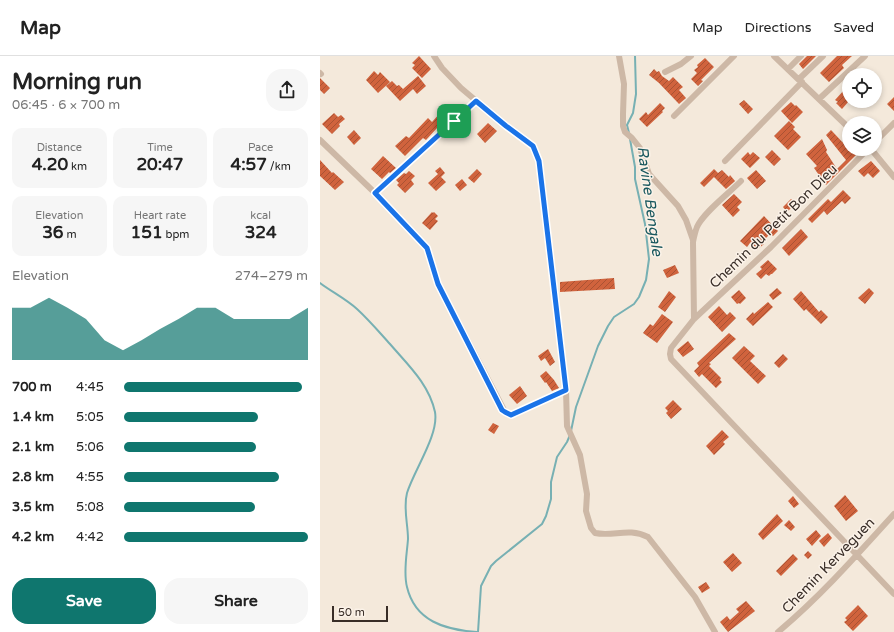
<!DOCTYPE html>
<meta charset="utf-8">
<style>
body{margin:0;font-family:"Varela Round",sans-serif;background:#f6f6f6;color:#222;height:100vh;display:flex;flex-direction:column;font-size:15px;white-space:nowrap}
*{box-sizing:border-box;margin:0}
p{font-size:13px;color:#767676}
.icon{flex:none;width:22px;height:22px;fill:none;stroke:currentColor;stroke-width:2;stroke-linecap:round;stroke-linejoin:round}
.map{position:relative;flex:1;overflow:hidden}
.details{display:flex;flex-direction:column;background:#fff;width:320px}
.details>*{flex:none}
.controls{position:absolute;left:522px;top:12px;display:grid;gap:8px}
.controls a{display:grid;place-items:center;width:40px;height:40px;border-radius:50%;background:#fff;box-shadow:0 2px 6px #0003;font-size:20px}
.scale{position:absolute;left:12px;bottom:10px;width:56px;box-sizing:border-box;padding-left:4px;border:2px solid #382d27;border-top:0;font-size:11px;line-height:14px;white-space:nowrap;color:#382d27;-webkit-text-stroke:3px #fbf2e8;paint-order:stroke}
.pin{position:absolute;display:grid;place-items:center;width:34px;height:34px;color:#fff;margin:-17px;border-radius:8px;box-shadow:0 2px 6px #0006}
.round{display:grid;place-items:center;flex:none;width:42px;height:42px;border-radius:16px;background:#f6f6f6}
.overview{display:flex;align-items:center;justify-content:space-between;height:68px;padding:0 12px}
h1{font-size:22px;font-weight:700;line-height:30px}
.stats{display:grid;grid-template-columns:repeat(3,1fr);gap:6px;height:68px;padding:4px 12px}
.stats div{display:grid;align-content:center;border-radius:10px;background:#f6f6f6;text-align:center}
.stats b{font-size:17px;font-weight:700}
.stats small{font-size:11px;font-weight:400}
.stats p{font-size:11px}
.chart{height:112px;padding:8px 12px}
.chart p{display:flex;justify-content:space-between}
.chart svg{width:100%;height:72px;margin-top:4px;fill:#0f766e;opacity:.7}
.action{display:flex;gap:8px;margin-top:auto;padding:8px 12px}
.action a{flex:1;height:46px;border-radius:16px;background:#0f766e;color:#fff;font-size:16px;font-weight:700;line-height:46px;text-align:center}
.action a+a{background:#f6f6f6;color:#222}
ul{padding:0 12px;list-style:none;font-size:13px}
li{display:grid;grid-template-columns:64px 48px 1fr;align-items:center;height:30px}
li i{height:10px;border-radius:5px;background:#0f766e}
header{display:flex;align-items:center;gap:24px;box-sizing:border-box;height:56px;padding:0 20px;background:#fff;border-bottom:1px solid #e0e0e0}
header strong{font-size:19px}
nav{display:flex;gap:22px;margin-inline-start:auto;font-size:14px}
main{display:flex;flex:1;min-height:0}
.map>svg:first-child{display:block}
</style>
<header>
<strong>Map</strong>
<nav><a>Map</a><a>Directions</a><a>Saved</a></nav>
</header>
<main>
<section class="details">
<div class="overview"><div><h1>Morning run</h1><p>06:45 · 6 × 700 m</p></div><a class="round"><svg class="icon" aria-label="share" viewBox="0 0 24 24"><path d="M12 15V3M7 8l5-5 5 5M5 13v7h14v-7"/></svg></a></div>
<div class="stats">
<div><p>Distance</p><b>4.20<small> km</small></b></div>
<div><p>Time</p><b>20:47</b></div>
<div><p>Pace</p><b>4:57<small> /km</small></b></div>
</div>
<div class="stats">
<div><p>Elevation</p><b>36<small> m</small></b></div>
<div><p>Heart rate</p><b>151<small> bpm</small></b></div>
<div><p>kcal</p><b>324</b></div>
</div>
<div class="chart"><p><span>Elevation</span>274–279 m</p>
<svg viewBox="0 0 160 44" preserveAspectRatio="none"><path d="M0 44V12L10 12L20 6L30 12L40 19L50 32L60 38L70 32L80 25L90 19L100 12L110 12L120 19L130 19L140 19L150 19L160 12V44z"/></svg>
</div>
<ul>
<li><b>700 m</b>4:45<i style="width:97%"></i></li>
<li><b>1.4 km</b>5:05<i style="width:73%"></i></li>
<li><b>2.1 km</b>5:06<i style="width:72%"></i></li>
<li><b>2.8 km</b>4:55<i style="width:84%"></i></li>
<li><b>3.5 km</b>5:08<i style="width:71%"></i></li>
<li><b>4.2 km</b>4:42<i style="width:100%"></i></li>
</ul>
<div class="action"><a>Save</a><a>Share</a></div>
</section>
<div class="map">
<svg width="574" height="576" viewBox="0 0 574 576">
<defs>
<pattern id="building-hatch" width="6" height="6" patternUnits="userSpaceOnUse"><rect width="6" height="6" fill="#d0633d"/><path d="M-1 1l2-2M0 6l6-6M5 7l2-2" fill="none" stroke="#aa5233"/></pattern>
</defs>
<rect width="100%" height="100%" fill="#f4e9db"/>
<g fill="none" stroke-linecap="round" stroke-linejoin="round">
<path stroke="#77b0b3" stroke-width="2" d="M309 77 307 69 313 57 316 38 315 0
M0 227C12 236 26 243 37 253 49 264 60 277 70 288 88 309 109 328 115 356 119 379 94 414 87 437 83 452 88 468 88 483 87 498 83 516 87 531 95 565 125 574 157 576
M251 375 256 351 278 290 288 270 294 261 314 248 319 241 326 224 329 203 325 168 315 123V111L310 83
M158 576 161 530 171 510 176 505 222 468 226 460 231 443V426L237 401 247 386 250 379"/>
</g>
<path fill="url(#building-hatch)" d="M99 0 111 13 102 22 92 12 95 9 92 7Z
M487 0H496L483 13 479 8Z
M517 0H532L522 9 524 12 509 26 500 17Z
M385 2 394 11 381 24 383 25 378 30 371 23 377 17 374 14 378 11 377 9Z
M334 13 337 16 339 15 342 20 349 25 353 21 363 31 359 34 366 42 359 48 339 27 329 19Z
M54 15 58 19 60 16 70 26 58 37 46 24Z
M98 20 106 30 97 38 93 33 80 45 66 30 72 25 77 30 79 29 83 33Z
M0 22 10 32 4 38 0 34Z
M525 33 529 37V45L522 53 516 47 518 46 515 44Z
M574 41V55L567 48Z
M424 44 433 53 428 58 419 48Z
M471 46 475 50 476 49 483 56 472 67 461 55Z
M340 47 345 52 342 55 343 56 327 71 319 63 326 56 328 59Z
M122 55 128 60 106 84 103 82 85 100 75 90 86 80 89 82 108 62 112 66Z
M14 57 18 61 21 59 25 63 19 68 20 70 12 78 2 68Z
M469 65 475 71 473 73 481 81 468 94 454 80Z
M168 67 177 75 165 87 157 78Z
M34 74 41 82 34 89 27 81Z
M511 74 526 90 529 88V93H542L506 129 494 112 497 110 486 98 502 83 507 94 506 96 517 113 526 104 506 79Z
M452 94 461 103 454 110 445 101Z
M428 96 430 99 433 96 440 102 430 112 421 103Z
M63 100 76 112 70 117 69 116 62 123 51 113Z
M0 104 12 117 13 116 24 126 15 134 0 120Z
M551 105 560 115 553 122 548 117 544 121 538 115Z
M120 111 125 117 121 121 126 126 116 135 108 127 118 118 115 115Z
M157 113 162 118 154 127 148 122Z
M394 113 398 117 402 114 409 121 410 119 415 125 406 133 394 121 384 131 380 127Z
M436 114 446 125 437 133 427 122Z
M89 115 95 120 91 124 94 128 85 137 77 129 79 127 76 124 84 117 86 118Z
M142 123 147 129 140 135 135 129Z
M523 134 531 142 525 148 522 145 507 159 504 155 492 167 488 163 508 143 511 146Z
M414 138 422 146 417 151 420 154 413 161 402 149Z
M471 143 476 147 467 156 463 151Z
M112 156 113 157 114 156 118 160 115 163 118 165 110 174 102 167Z
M444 160 458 175 453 180 450 178 442 186 444 188 437 194 430 187 427 191 420 185Z
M481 173 488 181 469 200 462 192Z
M448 204 457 213 452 218H451L449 220 446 218 441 223 436 218 442 213 440 211Z
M355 209 359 217 347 222 343 214Z
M294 222 295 233 240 236V226Z
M457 232 462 237 453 244 449 239Z
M549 232 554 237 545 248 538 242Z
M419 234 426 242 420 248 419 247 417 248 411 241Z
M349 235 356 241 345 256 338 251Z
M481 235 499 256 501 254 508 261 501 268 486 253 484 255 473 243Z
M448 246 453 251 433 270 426 263 433 256 434 258Z
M399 250 407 259 410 256 416 262 402 276 388 261Z
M342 258 353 266 337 287 323 277 330 268 333 270Z
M409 277 416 283 389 307 391 308 389 310 401 322 400 324 402 326 396 332 382 318 379 321 374 315 379 310 377 307Z
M368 285 374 293 363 301 357 294Z
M424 290 435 300 430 305 446 320 438 328 412 302Z
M228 293 235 306 230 310 225 302 221 305 218 300Z
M463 298 468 303 459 312 454 307Z
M226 315 234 324 239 332 232 335 226 326 225 327 220 320Z
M200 330 207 340 197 348 189 339Z
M353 344 362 353 351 363 346 357 348 355 345 352Z
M173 367 179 370 174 378 168 374Z
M402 374 409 381 403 386 405 388 394 399 386 390Z
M525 439 538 455 526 465 514 450Z
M473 440 479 448 474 452 468 445Z
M457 458 463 465 443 484 438 478Z
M469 464 475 471 471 475 464 469Z
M496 474 501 480 492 490 486 483Z
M508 477 512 482 504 491 499 485Z
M488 495 492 499 488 503 484 499Z
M413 497 422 507 412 516 403 506Z
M473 498 478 503 461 520 456 515Z
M386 526 390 532 382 537 378 531Z
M426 545 435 555 408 576 400 566 407 560 410 564 419 556 416 553Z
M538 549 548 560 533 575 524 566 527 564 525 562Z"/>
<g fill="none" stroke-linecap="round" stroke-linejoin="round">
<path stroke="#cdb8a6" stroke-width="6" d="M114 0 122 12 141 32 186 70 213 90 219 105 246 334 247 370 260 399 267 438 266 455 271 472 275 477C294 481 308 471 328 481L375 541 395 576
M299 0 304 28 303 58V70L305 76 312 82 320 92 329 118 358 150 366 164 373 184
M454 0 529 72
M468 13 481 0
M345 16 361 8 371 0
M0 17 1 18
M479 23 503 0
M499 43 545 0
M354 60 414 0
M0 84 55 137 107 192 118 228 185 356 188 358H195L246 334
M555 86 574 67
M548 93 451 191 374 263 351 292 350 298 351 303 574 538
M551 93 574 121
M405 105 482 26
M55 137 156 45
M374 263 373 186C374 181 375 176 377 171 383 157 409 137 421 125
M458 576C500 541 537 499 574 458"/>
</g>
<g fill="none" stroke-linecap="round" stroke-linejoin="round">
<g stroke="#fff" stroke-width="8">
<path id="route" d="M156 45 186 70 213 90 219 105 246 334 191 359 185 356 182 354 118 228 107 192 55 137Z"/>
</g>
<use href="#route" stroke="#1a73e8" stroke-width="5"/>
</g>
<g text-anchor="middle" stroke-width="3" stroke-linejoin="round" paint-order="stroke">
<g font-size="14" fill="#382d27" stroke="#fbf2e8">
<text transform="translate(453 170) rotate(-44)" y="5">Chemin du Petit Bon Dieu</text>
<text transform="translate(508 509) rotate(-46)" y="5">Chemin Kerveguen</text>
</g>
<g font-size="15" font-style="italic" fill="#19585e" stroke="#fbf2e8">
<text transform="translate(330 145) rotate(82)" y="5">Ravine Bengale</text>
</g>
</g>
</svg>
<div class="controls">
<a><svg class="icon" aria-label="locate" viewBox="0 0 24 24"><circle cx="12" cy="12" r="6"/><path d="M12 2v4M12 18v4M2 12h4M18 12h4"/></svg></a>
<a><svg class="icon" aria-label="layers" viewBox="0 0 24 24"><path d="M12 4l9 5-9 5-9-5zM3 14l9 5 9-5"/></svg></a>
</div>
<div class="scale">50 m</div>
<div class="pin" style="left:134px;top:65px;background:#1e9e55"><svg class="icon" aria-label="arrive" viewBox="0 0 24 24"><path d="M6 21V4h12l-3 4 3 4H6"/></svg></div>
</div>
</main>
